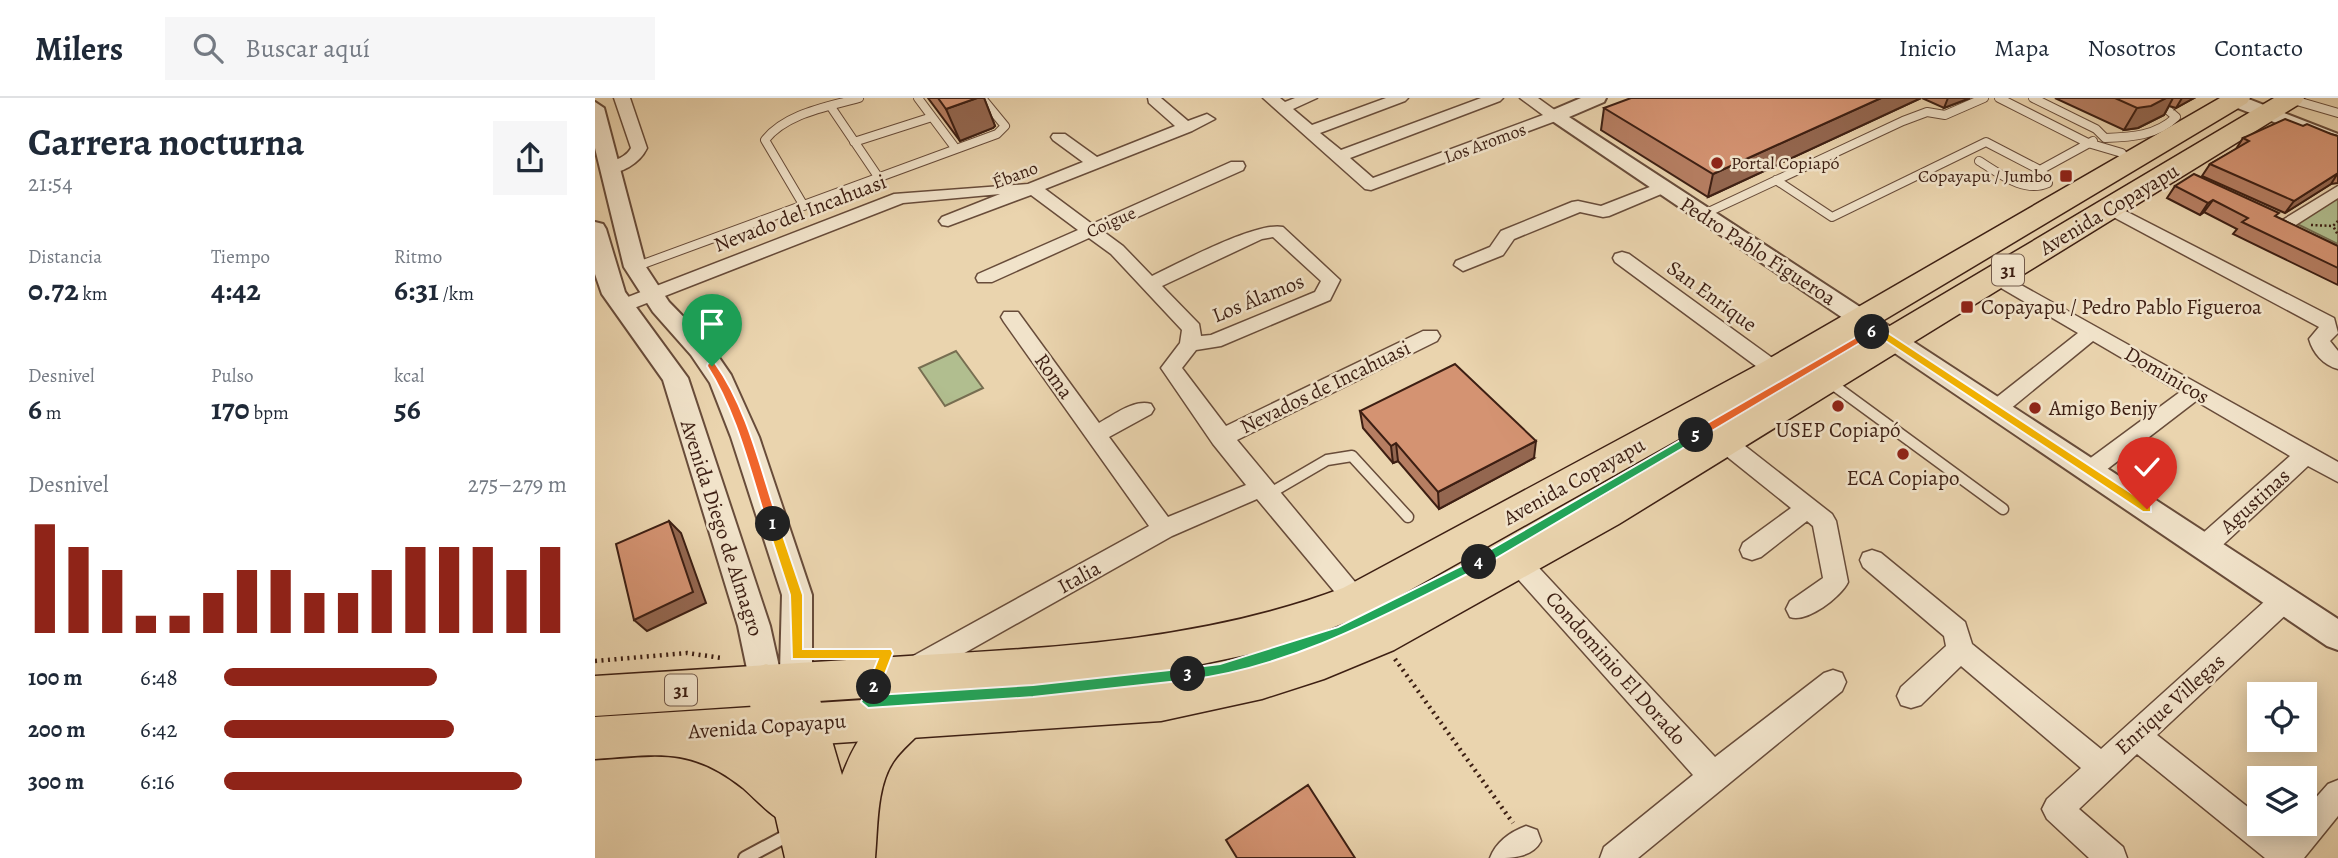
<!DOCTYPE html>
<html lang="es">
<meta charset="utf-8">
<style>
body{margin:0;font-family:Alegreya,serif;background:#f6f6f7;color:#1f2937;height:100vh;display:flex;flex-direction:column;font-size:26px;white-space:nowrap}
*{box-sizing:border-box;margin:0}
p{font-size:23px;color:#747a83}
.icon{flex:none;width:38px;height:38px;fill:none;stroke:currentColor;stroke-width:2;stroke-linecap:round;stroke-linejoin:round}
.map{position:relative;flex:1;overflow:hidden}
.side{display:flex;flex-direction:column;background:#fff;width:595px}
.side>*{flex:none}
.buttons{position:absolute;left:1652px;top:584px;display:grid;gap:14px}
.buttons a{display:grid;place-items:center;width:70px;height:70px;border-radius:0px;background:#fff;box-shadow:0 4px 18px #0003;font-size:35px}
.pin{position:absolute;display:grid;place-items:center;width:60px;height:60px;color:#fff;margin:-72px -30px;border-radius:50% 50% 50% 0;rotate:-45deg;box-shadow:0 0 7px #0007}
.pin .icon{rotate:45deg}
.km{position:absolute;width:35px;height:35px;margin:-18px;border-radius:50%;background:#222;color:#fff;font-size:19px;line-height:35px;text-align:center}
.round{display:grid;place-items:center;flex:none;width:74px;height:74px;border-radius:0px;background:#f6f6f7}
.summary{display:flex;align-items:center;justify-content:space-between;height:119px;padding:0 28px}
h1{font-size:38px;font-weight:700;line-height:52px}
.metrics{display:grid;grid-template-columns:repeat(3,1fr);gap:10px;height:119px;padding:7px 28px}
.metrics div{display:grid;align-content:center}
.metrics b{font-size:30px;font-weight:700}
.metrics small{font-size:19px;font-weight:400}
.metrics p{font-size:19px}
.chart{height:196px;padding:14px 28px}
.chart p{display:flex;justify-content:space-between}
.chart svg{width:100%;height:126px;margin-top:7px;stroke:#8f2418;stroke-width:6}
ul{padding:0 28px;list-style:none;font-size:23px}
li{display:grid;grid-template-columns:112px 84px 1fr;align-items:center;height:52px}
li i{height:18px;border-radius:9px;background:#8f2418}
header{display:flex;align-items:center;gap:42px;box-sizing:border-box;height:98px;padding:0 35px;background:#fff;border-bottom:2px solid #e0e1e3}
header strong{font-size:33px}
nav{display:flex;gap:38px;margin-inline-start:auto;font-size:24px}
.search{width:490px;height:63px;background:#f6f6f7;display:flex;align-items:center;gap:18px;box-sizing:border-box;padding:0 24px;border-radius:0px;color:#747a83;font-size:26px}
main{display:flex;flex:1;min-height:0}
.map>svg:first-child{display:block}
</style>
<header>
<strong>Milers</strong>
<div class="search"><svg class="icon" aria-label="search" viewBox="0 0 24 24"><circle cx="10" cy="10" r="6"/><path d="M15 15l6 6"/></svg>Buscar aquí</div>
<nav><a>Inicio</a><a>Mapa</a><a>Nosotros</a><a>Contacto</a></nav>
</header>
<main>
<section class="side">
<div class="summary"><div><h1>Carrera nocturna</h1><p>21:54</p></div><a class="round"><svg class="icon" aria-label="share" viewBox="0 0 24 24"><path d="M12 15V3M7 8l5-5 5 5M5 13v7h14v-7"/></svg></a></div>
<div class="metrics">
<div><p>Distancia</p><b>0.72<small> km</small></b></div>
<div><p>Tiempo</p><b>4:42</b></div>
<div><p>Ritmo</p><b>6:31<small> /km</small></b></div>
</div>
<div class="metrics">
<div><p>Desnivel</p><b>6<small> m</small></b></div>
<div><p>Pulso</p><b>170<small> bpm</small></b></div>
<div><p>kcal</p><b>56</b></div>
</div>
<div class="chart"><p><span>Desnivel</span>275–279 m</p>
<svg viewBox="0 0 160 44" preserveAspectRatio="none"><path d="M5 44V6M15 44V14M25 44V22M35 44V38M45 44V38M55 44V30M65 44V22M75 44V22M85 44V30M95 44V30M105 44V22M115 44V14M125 44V14M135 44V14M145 44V22M155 44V14"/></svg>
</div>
<ul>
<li><b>100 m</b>6:48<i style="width:62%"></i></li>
<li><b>200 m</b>6:42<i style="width:67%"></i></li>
<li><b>300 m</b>6:16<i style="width:87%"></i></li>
</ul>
</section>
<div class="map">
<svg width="1743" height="760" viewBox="0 0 1743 760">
<rect width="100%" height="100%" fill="#ead4ae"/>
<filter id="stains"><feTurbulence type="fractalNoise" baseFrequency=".00286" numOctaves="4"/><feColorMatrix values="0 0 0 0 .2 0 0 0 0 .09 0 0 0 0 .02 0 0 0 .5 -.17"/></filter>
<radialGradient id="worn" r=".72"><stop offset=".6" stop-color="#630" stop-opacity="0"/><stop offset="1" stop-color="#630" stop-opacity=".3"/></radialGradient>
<path fill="#b1be8f" stroke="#776e51" stroke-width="2" d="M1743 97V146L1702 126Z
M361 253 388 290 350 308 324 270Z"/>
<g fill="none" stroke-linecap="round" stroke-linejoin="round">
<g stroke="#684c3a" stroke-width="10">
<path id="service-far2" d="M323 0 361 51
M1404 0 1493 45 1527 55 1531 66
M1438 0 1501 31 1510 40C1537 39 1561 38 1581 19L1574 13
M1695 1 1743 15
M236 9 284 80
M259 44 337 19
M1445 72 1498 43
M1181 82 1237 119 1391 44 1445 72 1453 80V85C1429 96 1404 75 1384 63
M209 108 170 42C191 15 233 9 264 0
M1107 117 1308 23 1332 14 1350 17 1389 0
M40 169 402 36 410 28 387 0"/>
</g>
<g stroke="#684c3a" stroke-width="13">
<path id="service-far1" d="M1233 283 1408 411
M672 397 732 362 757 358 813 419"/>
</g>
<g stroke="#684c3a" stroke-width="16">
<path id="service" d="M150 760 197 735"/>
</g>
<g stroke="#684c3a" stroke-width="3">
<path id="minor" d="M19 0H35L52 50C45 65 25 78 8 74L6 70C14 61 29 63 36 50Z
M553 0H566L593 23 612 16 620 21 597 33 450 91 497 126 636 64H648L650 68 648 72 509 134 528 148 557 178C584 165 662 123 688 129L745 182 735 202 626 248 601 252 587 270 631 328 828 233H842L845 238 842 243 642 342 775 502 771 510 762 513 753 510 662 401 577 438 327 579 318 583 309 579 305 571 309 563 554 428 409 224 406 219 409 214H423L504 325C519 317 539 301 556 306L559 311 556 316 514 339 573 419 651 387 618 346 566 270 585 245 587 232 516 156 494 140 397 184H383L381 180 383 176 483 132 436 97 353 128 347 127 344 123 347 119 405 96 308 105 34 212H20L17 208 20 204 299 96 433 86 488 64 458 42 456 39 458 36H470L502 59 580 28 554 5ZM678 139 726 183 720 194 616 237 606 238 604 226 567 188 667 141Z
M668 0H685L690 4 700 0H722L698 11 717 27 791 0H813L810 3 725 35 746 52 886 0H908L905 3 755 60 778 80 948 17 925 0H943L968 18 966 21 776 92 770 91Z
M1065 85 1071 86 1074 90 1071 94 1014 118 1008 119 985 114 919 141 908 157 868 173 859 167 861 163 895 149 906 133 977 104 983 103 1006 108Z
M1743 88V100L1696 130H1684L1681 126Z
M1515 105 1739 220 1743 235 1735 243 1743 253V271C1728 267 1718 255 1714 241L1724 229 1509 114 1506 110 1509 106Z
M1027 154 1034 156 1187 267 1190 272 1187 277H1173L1020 164 1018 160 1020 156Z
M1401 173 1743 364V384L1713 368 1618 456 1609 459 1600 456 1597 449 1600 442 1695 358 1601 303 1502 379 1494 382 1486 379 1483 373 1486 367 1585 294 1498 243 1409 316 1401 319 1393 316 1390 311 1393 306 1483 235 1394 183 1392 179Z
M1128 335 1136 337 1237 416 1241 423 1253 484C1246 499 1212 525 1195 519L1191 511 1195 503 1228 480 1218 428 1212 423 1166 459 1157 462 1148 459 1145 452 1148 445 1196 410 1120 349 1117 343 1120 337Z
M1277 452 1286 455 1370 524 1377 546 1506 651 1680 494 1689 491 1698 494 1702 502 1698 510 1562 637 1664 718V726H1675L1688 736 1697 726H1710V712L1733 686 1743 682V718L1709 760H1670L1542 656 1484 711 1528 749 1532 760H1494L1452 721 1447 711 1452 701 1486 670 1366 568 1326 607 1316 610 1306 607 1302 598 1306 589 1351 548 1349 538 1268 469 1265 462 1268 455Z
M923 454 932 457 1120 659 1229 575 1238 572 1247 575 1251 584 1247 593 1043 760H1005L1009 749 1098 677 914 471 911 464 914 457Z
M931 728 942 732 946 743C937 760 917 760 895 760 901 744 915 734 931 728Z"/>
</g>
<g stroke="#684c3a" stroke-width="4">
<path id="tertiary" d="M986 0H1011L1009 4 974 19 1743 521V552L1732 548 950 18 953 14Z
M1625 0H1651L1743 36V49L1627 4Z
M0 4 9 10 51 169 74 204 114 245 136 277 164 339 217 497V583L213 593 201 598 189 593 186 587 183 596 171 600 159 596 155 585 143 528 68 282 7 196 0 176V124L8 126 11 131 30 194 93 280 175 528 185 573 187 497 136 339 115 285 96 257 58 214 29 169 0 50Z"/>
</g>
<g stroke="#3d1f13" stroke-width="3">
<path id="primary" d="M171 566 186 572 192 587 206 582 221 588 247 677C260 643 278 613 314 599L329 605 335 619C327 638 309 647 298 664 281 690 283 730 280 760H190L150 585 156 572Z"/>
</g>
<g stroke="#3d1f13" stroke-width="3">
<path id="trunk" d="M1625 0H1655L1652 5 1192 280 776 514 712 540 660 555 555 577 448 588 0 618V578C110 571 220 564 329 557 472 549 613 541 748 490L1168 264Z
M1679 0H1709L1706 5 1024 426 799 552 729 581 667 601 566 623 167 650 216 690 223 706 216 722 199 729C178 721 165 705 148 690 95 648 63 657 0 661V619L566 583 667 563 709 550 769 526 998 404Z"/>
</g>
<path stroke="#3d1f13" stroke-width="2.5" stroke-dasharray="2 2.5" stroke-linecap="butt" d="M1743 123 1738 128 1743 137
M1716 127 1738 128"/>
<path stroke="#3d1f13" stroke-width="4.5" stroke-dasharray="2 4.5" stroke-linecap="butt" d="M800 561 918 725
M0 563 92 555 127 560"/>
<use href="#service-far2" stroke="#f1e3ca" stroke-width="8"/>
<use href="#service-far1" stroke="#f1e3ca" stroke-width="10"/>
<use href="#service" stroke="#f1e3ca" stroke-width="12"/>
<use href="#minor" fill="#f1e3ca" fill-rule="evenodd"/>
<use href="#tertiary" fill="#f1e3ca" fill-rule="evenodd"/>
<use href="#primary" fill="#ead4ae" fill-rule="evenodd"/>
<use href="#trunk" fill="#ead4ae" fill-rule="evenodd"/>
</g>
<path fill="#b67e62" stroke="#3d1f13" stroke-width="2" d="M333 0H389L400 28 398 30 365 43Z
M1326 0 1113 99 1006 32 1009 10Z
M1327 0H1375L1349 10Z
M1460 0H1599L1581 10 1574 8 1569 17 1543 30 1529 32Z
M1708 28 1743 38V85L1736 86 1690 115 1607 78 1615 66 1641 51 1648 40Z
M1580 88 1681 119 1743 148V187L1638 136 1642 131 1609 114 1605 117 1572 100Z
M765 313 939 360 844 411 803 363 798 365 768 330Z"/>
<path fill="#946750" stroke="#3d1f13" stroke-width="2" d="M382 0H389L400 28 398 30 365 43 351 11Z
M1286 0H1326L1113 99 1118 76Z
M1353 0H1375L1349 10Z
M1571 0H1578L1569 17 1543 30 1529 32 1542 10Z
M1587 0H1599L1581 10Z
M1743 75 1736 86 1690 115 1699 103Z
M1618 102 1609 114 1605 117 1613 105Z
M941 343 939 360 844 411 843 394Z
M801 345 803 363 798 365 796 348Z
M74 423 86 435 111 505 52 533 39 522Z"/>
<path fill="#d49372" stroke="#3d1f13" stroke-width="2" d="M343 0H382L351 11Z
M1036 0H1286L1118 76 1009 10Z
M1520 0H1571L1556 8 1542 10Z
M1690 21 1708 28 1712 26 1736 36 1743 38V75L1699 103 1615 66 1654 43 1648 40Z
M1599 76 1684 115 1680 118 1743 148V170L1647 124 1653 120 1618 102 1613 105 1580 88Z
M860 266 941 343 843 394 801 345 796 348 765 313Z
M74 423 98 494 39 522 21 446Z
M713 687 760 760H642L631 742Z"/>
<path fill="#f0652b" stroke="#fff" stroke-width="2" d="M113 265H120C153 311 166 373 184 426L182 429 178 430 172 426C155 373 142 315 112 268Z"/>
<path fill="#f5b400" stroke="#fff" stroke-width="2" d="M178 421 184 426 208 497V551H296L298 555 283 594 279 595 272 589 283 561H197L195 497 172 426Z"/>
<path fill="#22a559" stroke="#fff" stroke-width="2" d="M593 570 600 576 593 582 438 599 273 610 266 604 274 585 279 583 285 589 282 597 438 587Z"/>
<path fill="#22a559" stroke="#fff" stroke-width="2" d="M884 459 890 464 888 468C794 515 699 569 593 582L586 576 593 570 625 566 743 529Z"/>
<path fill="#22a559" stroke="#fff" stroke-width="2" d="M1101 333 1106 337 1105 340 888 468H879V461Z"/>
<path fill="#f0652b" stroke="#fff" stroke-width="2" d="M1277 230 1280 231V236L1105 340H1097V334Z"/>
<path fill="#f5b400" stroke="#fff" stroke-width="2" d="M1277 229H1284L1556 408V414H1548L1280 236H1273L1272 234Z"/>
<g fill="#8f2418" stroke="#f1e3ca" stroke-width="2.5">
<circle cx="1122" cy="65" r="7"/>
<rect x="1464" y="71" width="14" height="14" rx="3.5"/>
<rect x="1365" y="202" width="14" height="14" rx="3.5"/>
<circle cx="1243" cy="308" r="7"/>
<circle cx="1440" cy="310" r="7"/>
<circle cx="1308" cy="356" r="7"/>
</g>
<g text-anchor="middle" stroke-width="5" stroke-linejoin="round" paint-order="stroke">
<g font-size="18" fill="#3d1f13" stroke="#f1e3ca">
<text transform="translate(890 45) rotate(-20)" y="6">Los Aromos</text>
<text transform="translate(420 77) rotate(-21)" y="6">Ébano</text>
<text transform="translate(516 124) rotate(-24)" y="6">Coigue</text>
</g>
<g font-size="18" fill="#3d1f13" stroke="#f1e3ca" text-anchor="start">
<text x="1136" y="71">Portal Copiapó</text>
<text x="1457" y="84" text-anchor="end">Copayapu / Jumbo</text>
</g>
<g fill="#f1e3ca" stroke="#735a4a" stroke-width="2">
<rect x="1397" y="156.5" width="32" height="31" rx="5"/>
<rect x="70" y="576.5" width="32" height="31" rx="5"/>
</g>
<g font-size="19" font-weight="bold" fill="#3d1f13">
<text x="1413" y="179">31</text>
<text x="86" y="599">31</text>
</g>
<g font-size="21" fill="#3d1f13" stroke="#f1e3ca">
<text transform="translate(1514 111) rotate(-31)" y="7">Avenida Copayapu</text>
<text transform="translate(205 115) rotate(-21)" y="7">Nevado del Incahuasi</text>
<text transform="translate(1163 153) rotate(33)" y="7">Pedro Pablo Figueroa</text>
<text transform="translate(1117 198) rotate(36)" y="7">San Enrique</text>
<text transform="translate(663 200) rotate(-22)" y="7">Los Álamos</text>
<text transform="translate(1572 277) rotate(30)" y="7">Dominicos</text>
<text transform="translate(459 278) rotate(54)" y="7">Roma</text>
<text transform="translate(730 289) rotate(-26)" y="7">Nevados de Incahuasi</text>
<text transform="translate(979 383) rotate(-29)" y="7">Avenida Copayapu</text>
<text transform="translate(1660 403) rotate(-42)" y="7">Agustinas</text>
<text transform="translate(127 430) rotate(72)" y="7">Avenida Diego de Almagro</text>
<text transform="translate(484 479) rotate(-29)" y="7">Italia</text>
<text transform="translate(1021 570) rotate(48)" y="7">Condominio El Dorado</text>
<text transform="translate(1575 606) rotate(-42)" y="7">Enrique Villegas</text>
<text transform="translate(172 628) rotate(-4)" y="7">Avenida Copayapu</text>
</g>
<g font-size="21" fill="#3d1f13" stroke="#f1e3ca" text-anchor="start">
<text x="1386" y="216">Copayapu / Pedro Pablo Figueroa</text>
<text x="1454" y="317">Amigo Benjy</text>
<text x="1243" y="339" text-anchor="middle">USEP Copiapó</text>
<text x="1308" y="387" text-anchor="middle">ECA Copiapo</text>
</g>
</g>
<rect width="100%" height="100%" filter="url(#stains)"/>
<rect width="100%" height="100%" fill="url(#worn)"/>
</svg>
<div class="buttons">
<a><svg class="icon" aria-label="locate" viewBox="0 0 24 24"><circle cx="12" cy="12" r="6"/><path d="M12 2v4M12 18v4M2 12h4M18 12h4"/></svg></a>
<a><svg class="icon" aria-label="layers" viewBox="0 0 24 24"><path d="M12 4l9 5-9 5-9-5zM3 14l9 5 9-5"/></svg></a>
</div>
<div class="pin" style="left:117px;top:268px;background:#1e9e55"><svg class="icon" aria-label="arrive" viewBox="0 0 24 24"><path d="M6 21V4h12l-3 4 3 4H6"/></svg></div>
<div class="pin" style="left:1552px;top:411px;background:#d93025"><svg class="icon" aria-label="check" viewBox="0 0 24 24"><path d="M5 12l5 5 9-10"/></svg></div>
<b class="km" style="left:178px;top:426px">1</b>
<b class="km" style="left:279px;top:589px">2</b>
<b class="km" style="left:593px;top:576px">3</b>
<b class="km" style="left:884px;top:464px">4</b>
<b class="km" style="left:1101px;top:337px">5</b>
<b class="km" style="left:1277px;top:234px">6</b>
</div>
</main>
